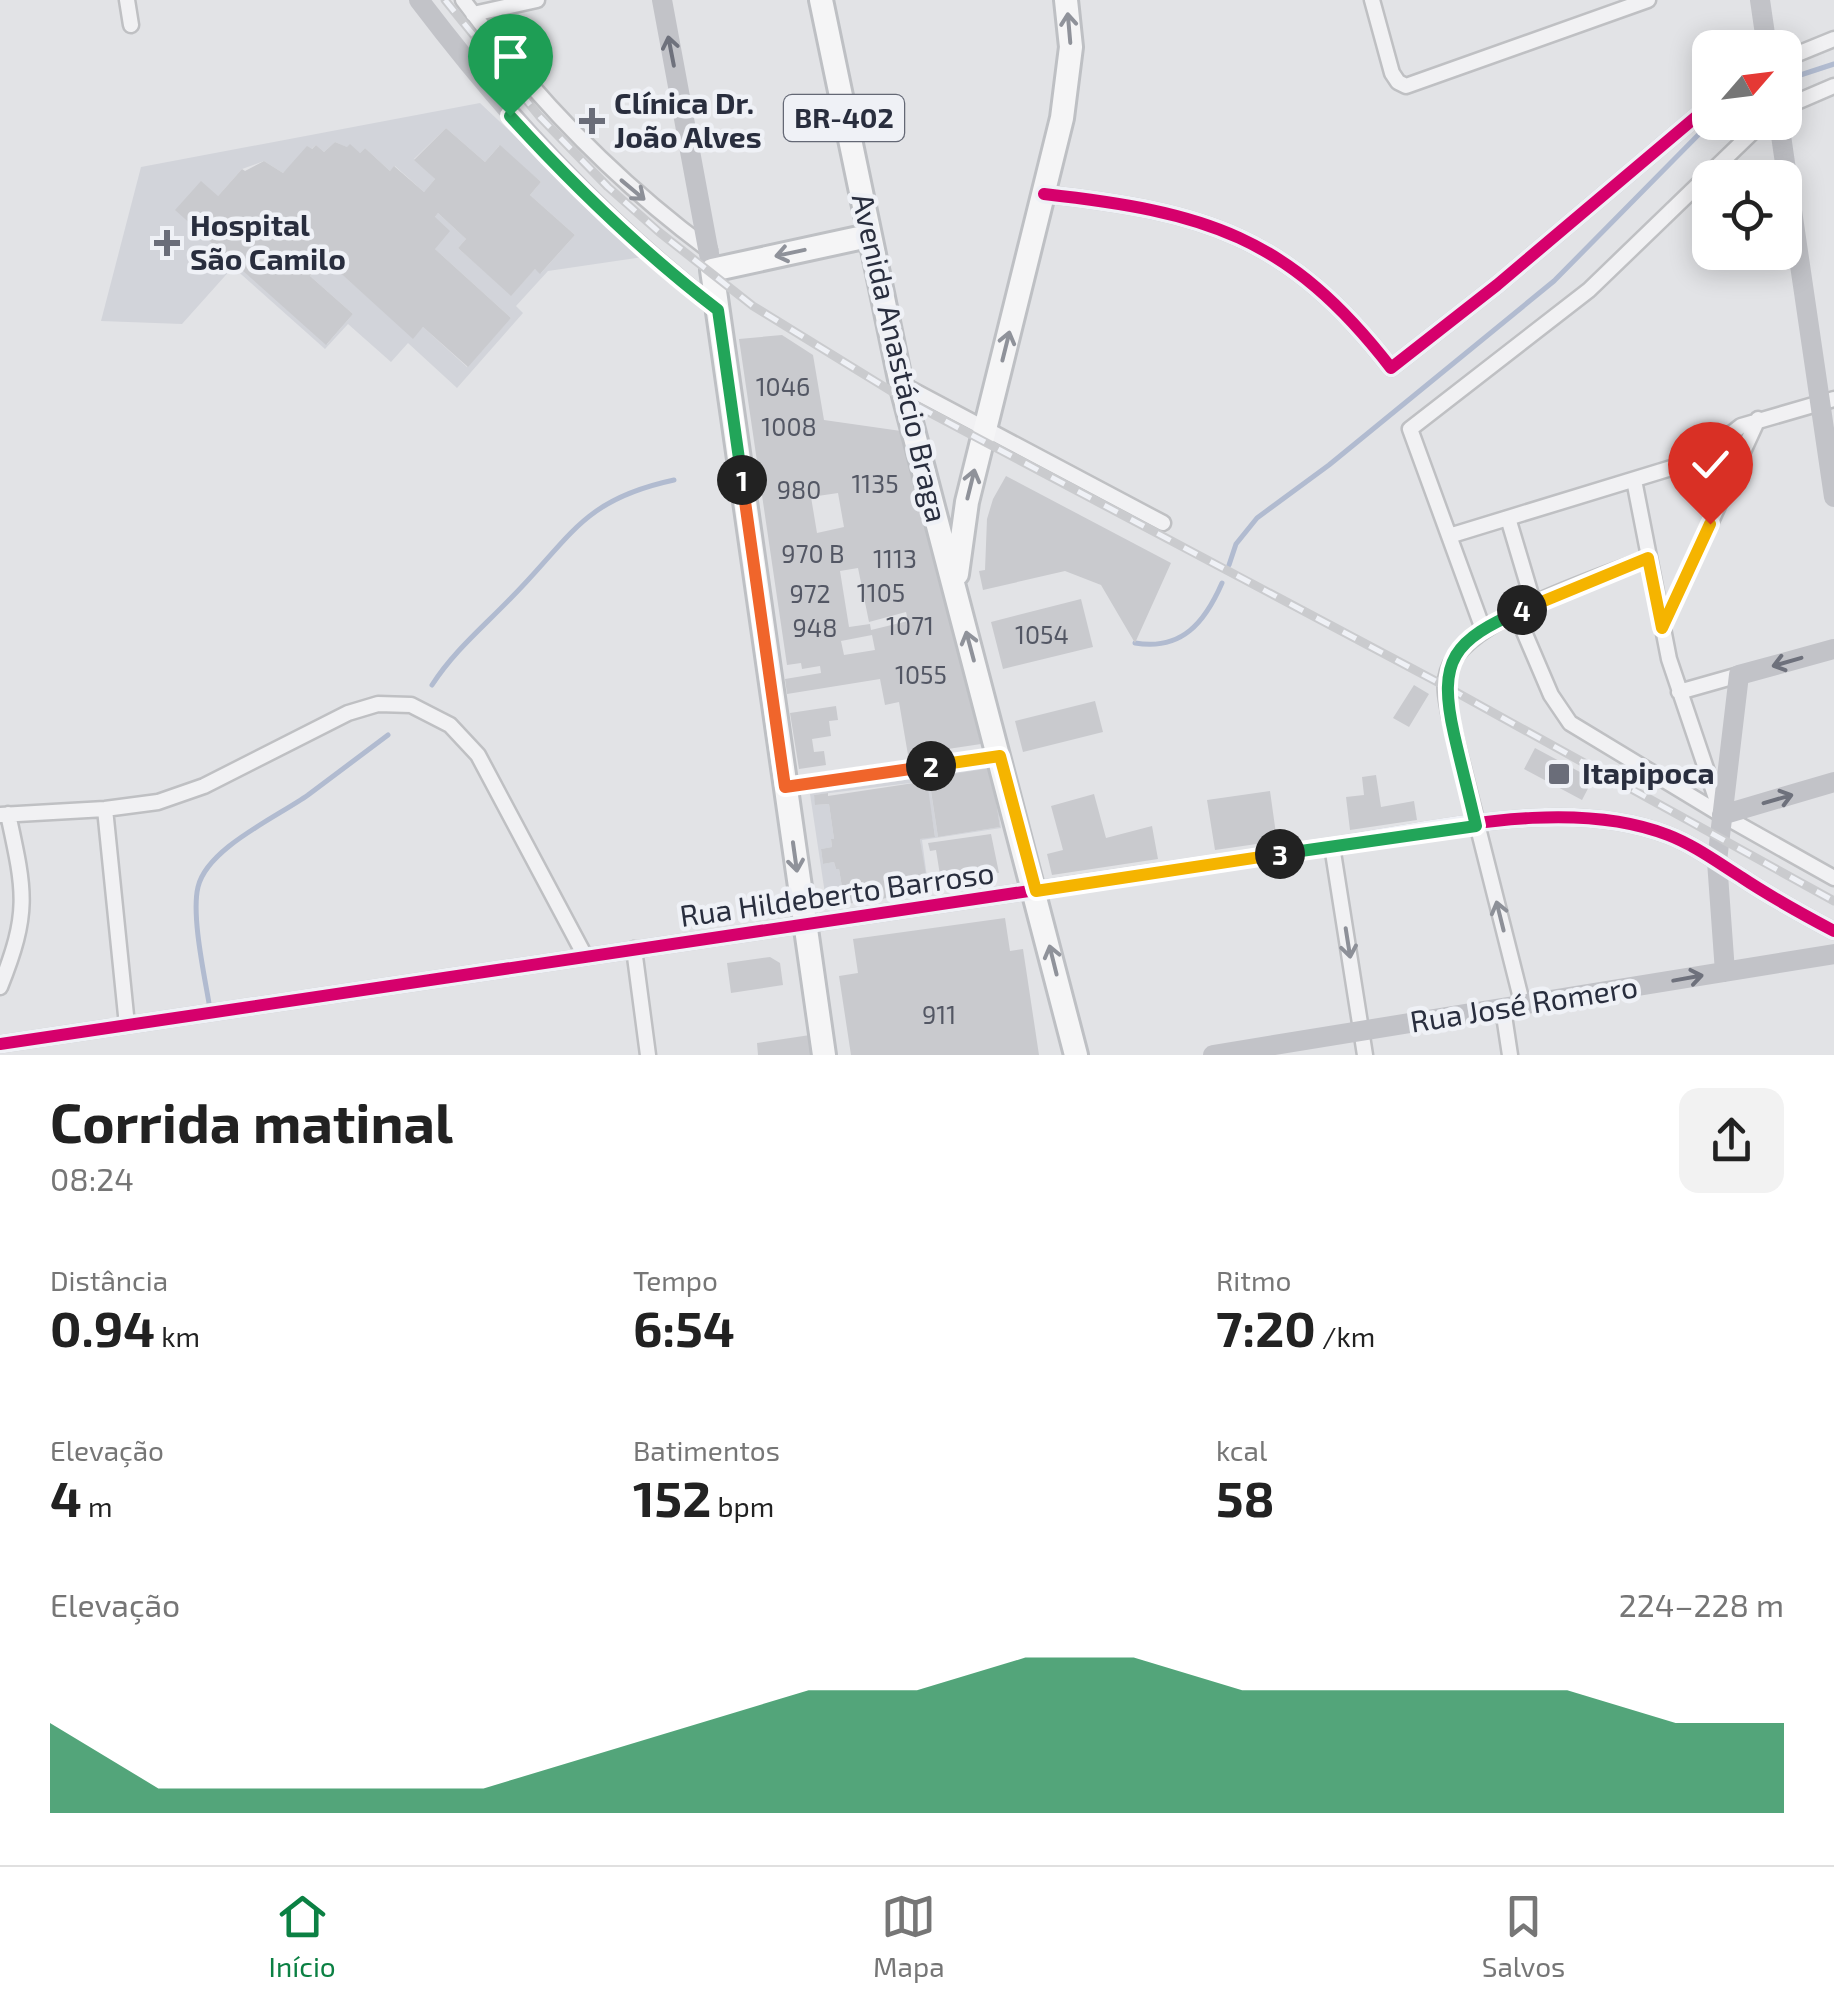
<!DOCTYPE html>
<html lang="pt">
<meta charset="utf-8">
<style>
body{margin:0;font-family:"Exo 2",sans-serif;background:#f2f2f2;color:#222;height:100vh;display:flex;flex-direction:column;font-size:38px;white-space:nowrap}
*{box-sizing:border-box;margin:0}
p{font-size:32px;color:#767676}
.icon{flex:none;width:55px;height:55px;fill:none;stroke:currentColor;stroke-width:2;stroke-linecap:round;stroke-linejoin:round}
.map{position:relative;height:1055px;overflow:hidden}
.panel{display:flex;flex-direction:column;background:#fff;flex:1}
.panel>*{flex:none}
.needle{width:65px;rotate:62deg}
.tools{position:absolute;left:1692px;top:30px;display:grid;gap:20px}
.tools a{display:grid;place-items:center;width:110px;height:110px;border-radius:20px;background:#fff;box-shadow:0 5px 25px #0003;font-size:50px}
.pin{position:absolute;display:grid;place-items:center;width:85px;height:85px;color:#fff;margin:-102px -42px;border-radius:50% 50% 50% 0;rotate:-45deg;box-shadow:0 0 10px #0007}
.pin .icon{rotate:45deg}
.km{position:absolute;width:50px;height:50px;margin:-25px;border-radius:50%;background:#222;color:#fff;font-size:28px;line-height:50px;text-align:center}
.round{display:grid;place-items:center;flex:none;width:105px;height:105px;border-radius:20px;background:#f2f2f2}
.headline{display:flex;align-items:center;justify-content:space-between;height:170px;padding:0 50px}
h1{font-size:55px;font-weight:700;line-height:75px}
.stats{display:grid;grid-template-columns:repeat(3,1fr);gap:15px;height:170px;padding:10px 50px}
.stats div{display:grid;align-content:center}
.stats b{font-size:50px;font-weight:700}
.stats small{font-size:28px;font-weight:400}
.stats p{font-size:28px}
.chart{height:280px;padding:20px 50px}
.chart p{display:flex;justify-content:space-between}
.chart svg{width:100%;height:180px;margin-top:10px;fill:#0b8043;opacity:.7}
.tabs{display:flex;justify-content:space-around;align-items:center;height:140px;border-top:2px solid #e0e0e0;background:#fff;font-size:28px;color:#767676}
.tabs a{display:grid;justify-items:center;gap:5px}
.tabs .current{color:#0b8043}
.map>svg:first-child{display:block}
</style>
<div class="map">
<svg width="1834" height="1055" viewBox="0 0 1834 1055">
<rect width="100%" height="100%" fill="#e2e3e6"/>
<path fill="#d2d4da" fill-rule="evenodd" d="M480 103 643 257 548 271 516 306 523 313 457 388 408 343 391 362 348 324 325 349 233 267 182 324 101 321 141 167ZM446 128 485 162 499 146 541 182 530 195 575 235 541 273 535 269 511 295 458 248 466 239 438 213 435 217V249L511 318 467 367 423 327 413 338 325 259 310 276 353 314 327 344 218 196 242 169 264 161 283 173 316 145 324 152 335 142 360 153 365 148 390 171 395 166 424 192 435 179 414 159Z
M992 767 1001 828 922 840 929 892 827 907 810 794ZM991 769 1000 827 938 837 929 779ZM926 781 935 836 920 839 925 875 909 878 911 894 831 906 829 889 842 887 839 869H836L834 862 823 864 821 849 832 847 831 840 834 839 829 804 816 805 814 795Z"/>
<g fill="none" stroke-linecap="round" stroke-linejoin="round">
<path stroke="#b1bbd0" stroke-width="5" d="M1785 80 1834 64
M1229 565 1236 544 1257 518 1329 465 1554 281 1711 122
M1135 643C1182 651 1205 622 1222 583
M432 685C454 651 482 628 510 599 571 538 581 500 674 480
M210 1009C205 978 191 916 198 887 207 848 277 817 308 795 335 775 361 755 388 735"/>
</g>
<path fill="#c9cace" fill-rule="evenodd" d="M446 128 485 162 500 145 541 182 530 195 575 235 540 274 535 269 511 296 458 248 466 239 438 213 435 217 450 231 435 249 511 318 468 367 423 327 413 339 325 259 310 276 353 314 326 345 175 210 201 181 218 196 242 169 245 171 264 161 283 173 307 146 312 149 316 145 324 152 335 142 347 147 350 144 360 153 365 148 390 171 394 166 424 192 435 179 414 160Z
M782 335 813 355 824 420 901 431 981 744 908 755 899 702 885 705 880 679 787 694 785 679 821 673 820 666 802 669 801 663 787 665 739 339ZM838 493 844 527 817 533 811 497ZM858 568 869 622 906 612 908 621 871 630 870 624 849 627 840 571ZM872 635 875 650 844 655 841 641Z
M1006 476 1171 563 1135 643 1101 585 1065 571 983 590 979 571 985 570 987 519 993 499Z
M1081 599 1093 647 1003 669 991 622Z
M1414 685 1429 694 1409 727 1393 718Z
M1095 701 1103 732 1023 752 1015 721Z
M836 706 838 720 829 721 831 736 812 739 814 752 824 751 826 765 799 769 790 713Z
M1535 748 1593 779 1582 800 1524 769Z
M991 768 1000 827 938 837 929 778Z
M1376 775 1381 807 1414 801 1417 820 1350 830 1346 797 1364 795 1362 777Z
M927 781 935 837 920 839 926 875 909 878 912 894 831 906 829 889 842 887 839 869H836L834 862 823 864 821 849 832 847 831 839H834L829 804 815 805 814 795 828 793V796Z
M1270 791 1277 841 1215 850 1207 800Z
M1094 794 1106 838 1152 826 1158 859 1052 875 1047 854 1063 850 1051 806Z
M991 834 999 873 980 870 940 875 936 850 930 851 928 843Z
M1005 918 1010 951 1023 949 1039 1055H851L839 976 858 973 853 939Z
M770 957 780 963 783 985 731 993 727 963Z
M810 1035 813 1055H758L757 1043Z"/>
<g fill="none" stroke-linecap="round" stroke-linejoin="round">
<g stroke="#bfc0c3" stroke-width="19">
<path id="street" d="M127 0 131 25
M463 0C533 96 613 179 709 250
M1372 0 1392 73 1398 82 1406 86 1648 0
M473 14 537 0
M1785 59 1834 39
M1785 107 1834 86
M1044 194C1205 212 1288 235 1391 368L1497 285 1710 105
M901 384 1163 523
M1634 480 1669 659 1720 810
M1508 518 1534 605
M1449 536 1681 465 1708 452 1741 426 1834 399
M1516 613 1551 695 1570 723 1722 815 1834 878
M1662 628 1758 419
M1483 629 1410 429 1589 290 1763 122
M1679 692 1739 675
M785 787 1001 756
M105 809 127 1025
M0 815 105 809 158 802 204 786 348 713 378 704 411 705 450 725 478 755 585 956
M1332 846 1365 1055
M634 949 648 1055
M0 987C30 912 25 892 8 814
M1523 1006 1450 717C1447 701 1443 686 1448 671 1464 619 1599 578 1648 558
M1503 1009 1510 1055
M0 1044 1332 846C1435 831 1568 796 1668 835 1694 845 1717 862 1741 877 1771 897 1802 914 1834 931"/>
</g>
<g stroke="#bec0c4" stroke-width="28">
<path id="primary" d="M821 0 901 384 1076 1055
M957 574 967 502 1062 118 1071 47 1066 0
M824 1055 712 270 868 236"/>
</g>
<use href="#street" stroke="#f1f1f3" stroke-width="14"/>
<path stroke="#c2c3c8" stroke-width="20" d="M419 0C507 116 603 221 718 310
M662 0 712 270
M1760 0 1767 48
M1779 122 1834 497
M1722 815 1834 782
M1725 972 1717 861 1739 675 1834 649
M1213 1055 1834 954"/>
<use href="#primary" stroke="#f5f5f6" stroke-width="22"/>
<g stroke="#cacbce" stroke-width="9">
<path id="rail" d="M445 0 540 117 608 187 659 232 753 306 904 399 1445 686 1834 901"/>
</g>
<use href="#rail" stroke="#eff1f6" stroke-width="5" stroke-dasharray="15" stroke-linecap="butt"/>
<g stroke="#eff1f6" stroke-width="19">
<path id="cycleway" d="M1044 194C1205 212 1288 235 1391 368L1497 285 1710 105
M0 1044 1332 846C1435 831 1568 796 1668 835 1694 845 1717 862 1741 877 1771 897 1802 914 1834 931"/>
</g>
<use href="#cycleway" stroke="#d6006c" stroke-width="12"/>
</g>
<defs><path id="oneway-shaft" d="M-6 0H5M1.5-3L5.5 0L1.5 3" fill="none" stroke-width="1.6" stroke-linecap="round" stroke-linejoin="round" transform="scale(2.5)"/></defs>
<g stroke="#8f929a">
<use href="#oneway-shaft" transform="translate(1069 28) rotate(-95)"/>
<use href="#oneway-shaft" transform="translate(790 253) rotate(168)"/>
<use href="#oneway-shaft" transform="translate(1006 346) rotate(-76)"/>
<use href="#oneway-shaft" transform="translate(971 484) rotate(-76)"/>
<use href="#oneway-shaft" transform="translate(970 646) rotate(-105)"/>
<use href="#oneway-shaft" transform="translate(795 857) rotate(82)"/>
<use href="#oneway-shaft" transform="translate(1053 960) rotate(-104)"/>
</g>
<g stroke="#6e717c">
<use href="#oneway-shaft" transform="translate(671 51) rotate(-101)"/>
<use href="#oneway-shaft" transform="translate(1787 662) rotate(164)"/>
<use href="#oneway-shaft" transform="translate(1778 799) rotate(-16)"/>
<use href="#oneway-shaft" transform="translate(1688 978) rotate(-10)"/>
</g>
<g stroke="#8d9098">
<use href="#oneway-shaft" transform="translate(633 190) rotate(40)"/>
<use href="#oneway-shaft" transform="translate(1500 916) rotate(-104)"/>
<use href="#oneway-shaft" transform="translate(1348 943) rotate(81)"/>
</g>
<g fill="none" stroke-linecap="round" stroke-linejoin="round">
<g stroke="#fff" stroke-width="20">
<path id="split-1" d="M510 116C574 186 642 252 718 310L742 480"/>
</g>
<g stroke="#fff" stroke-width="20">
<path id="split-2" d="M742 480 785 787 931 766"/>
</g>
<g stroke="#fff" stroke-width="20">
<path id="split-3" d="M931 766 1000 756 1036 891 1280 854"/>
</g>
<g stroke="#fff" stroke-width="20">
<path id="split-4" d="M1280 854 1476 826C1469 795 1461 765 1454 734 1437 659 1454 640 1522 610"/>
</g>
<g stroke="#fff" stroke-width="20">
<path id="split-5" d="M1522 610 1648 558 1662 628 1710 524"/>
</g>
<use href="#split-1" stroke="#22a559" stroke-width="12"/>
<use href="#split-2" stroke="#f0652b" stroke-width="12"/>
<use href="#split-3" stroke="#f5b400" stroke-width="12"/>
<use href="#split-4" stroke="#22a559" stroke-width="12"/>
<use href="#split-5" stroke="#f5b400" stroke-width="12"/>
</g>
<g fill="#6a6d79" stroke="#eff1f6" stroke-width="4">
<path d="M587 106h10v10h10v10h-10v10h-10v-10h-10v-10h10z"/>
<path d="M162 228h10v10h10v10h-10v10h-10v-10h-10v-10h10z"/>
<rect x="1547" y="762" width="24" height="24" rx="5"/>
</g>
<g text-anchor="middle" stroke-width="9" stroke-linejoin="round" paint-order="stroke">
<g font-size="25" fill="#535764">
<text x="783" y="396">1046</text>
<text x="789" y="436">1008</text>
<text x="875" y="493">1135</text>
<text x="799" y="499">980</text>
<text x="813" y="563">970 B</text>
<text x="895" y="568">1113</text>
<text x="881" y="602">1105</text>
<text x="810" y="603">972</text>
<text x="910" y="635">1071</text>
<text x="815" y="637">948</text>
<text x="1042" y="644">1054</text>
<text x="921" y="684">1055</text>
<text x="939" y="1024">911</text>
</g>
<rect fill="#eff1f6" stroke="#646875" stroke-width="2.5" x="784" y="95" width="120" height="46" rx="8"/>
<g font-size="28" font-weight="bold" fill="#292e3e">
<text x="844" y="128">BR-402</text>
</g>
<g font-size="30" font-weight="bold" fill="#292e3e" stroke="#eff1f6" text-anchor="start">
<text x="614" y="114">Clínica Dr.<tspan x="614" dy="34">João Alves</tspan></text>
<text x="190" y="236">Hospital<tspan x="190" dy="34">São Camilo</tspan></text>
<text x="1582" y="784">Itapipoca</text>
</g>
<g font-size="30" fill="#292e3e" stroke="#eff1f6">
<text transform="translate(899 358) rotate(77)" y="10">Avenida Anastácio Braga</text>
<text transform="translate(837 895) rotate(-8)" y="10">Rua Hildeberto Barroso</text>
<text transform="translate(1524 1005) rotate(-9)" y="10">Rua José Romero</text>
</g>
</g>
</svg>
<div class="tools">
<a><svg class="needle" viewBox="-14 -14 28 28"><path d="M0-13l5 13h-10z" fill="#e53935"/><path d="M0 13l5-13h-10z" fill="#767676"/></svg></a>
<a><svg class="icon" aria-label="locate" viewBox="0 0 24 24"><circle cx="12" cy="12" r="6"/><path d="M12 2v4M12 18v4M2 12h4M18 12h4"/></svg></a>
</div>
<div class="pin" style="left:510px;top:116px;background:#1e9e55"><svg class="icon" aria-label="arrive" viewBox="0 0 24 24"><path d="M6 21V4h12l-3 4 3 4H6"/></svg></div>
<div class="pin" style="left:1710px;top:524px;background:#d93025"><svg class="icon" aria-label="check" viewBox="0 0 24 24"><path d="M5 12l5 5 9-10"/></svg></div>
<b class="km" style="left:742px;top:480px">1</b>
<b class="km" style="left:931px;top:766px">2</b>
<b class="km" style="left:1280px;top:854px">3</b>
<b class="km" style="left:1522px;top:610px">4</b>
</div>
<section class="panel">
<div class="headline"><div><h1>Corrida matinal</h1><p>08:24</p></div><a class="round"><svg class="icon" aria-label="share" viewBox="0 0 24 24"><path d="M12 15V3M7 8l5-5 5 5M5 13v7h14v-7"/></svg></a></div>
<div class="stats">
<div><p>Distância</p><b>0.94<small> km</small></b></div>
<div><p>Tempo</p><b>6:54</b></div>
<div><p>Ritmo</p><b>7:20<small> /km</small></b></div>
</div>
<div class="stats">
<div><p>Elevação</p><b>4<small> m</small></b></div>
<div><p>Batimentos</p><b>152<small> bpm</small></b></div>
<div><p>kcal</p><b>58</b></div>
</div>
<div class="chart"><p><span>Elevação</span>224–228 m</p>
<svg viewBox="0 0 160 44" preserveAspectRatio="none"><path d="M0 44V22L10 38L20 38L30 38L40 38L50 30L60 22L70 14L80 14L90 6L100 6L110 14L120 14L130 14L140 14L150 22L160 22V44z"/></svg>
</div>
</section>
<nav class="tabs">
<a class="current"><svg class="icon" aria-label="home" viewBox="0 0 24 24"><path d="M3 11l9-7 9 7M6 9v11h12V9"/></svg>Início</a>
<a><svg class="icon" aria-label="map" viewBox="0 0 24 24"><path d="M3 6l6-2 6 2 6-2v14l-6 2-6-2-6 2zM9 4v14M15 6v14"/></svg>Mapa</a>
<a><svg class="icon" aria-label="saved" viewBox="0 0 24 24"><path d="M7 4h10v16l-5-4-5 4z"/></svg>Salvos</a>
</nav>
